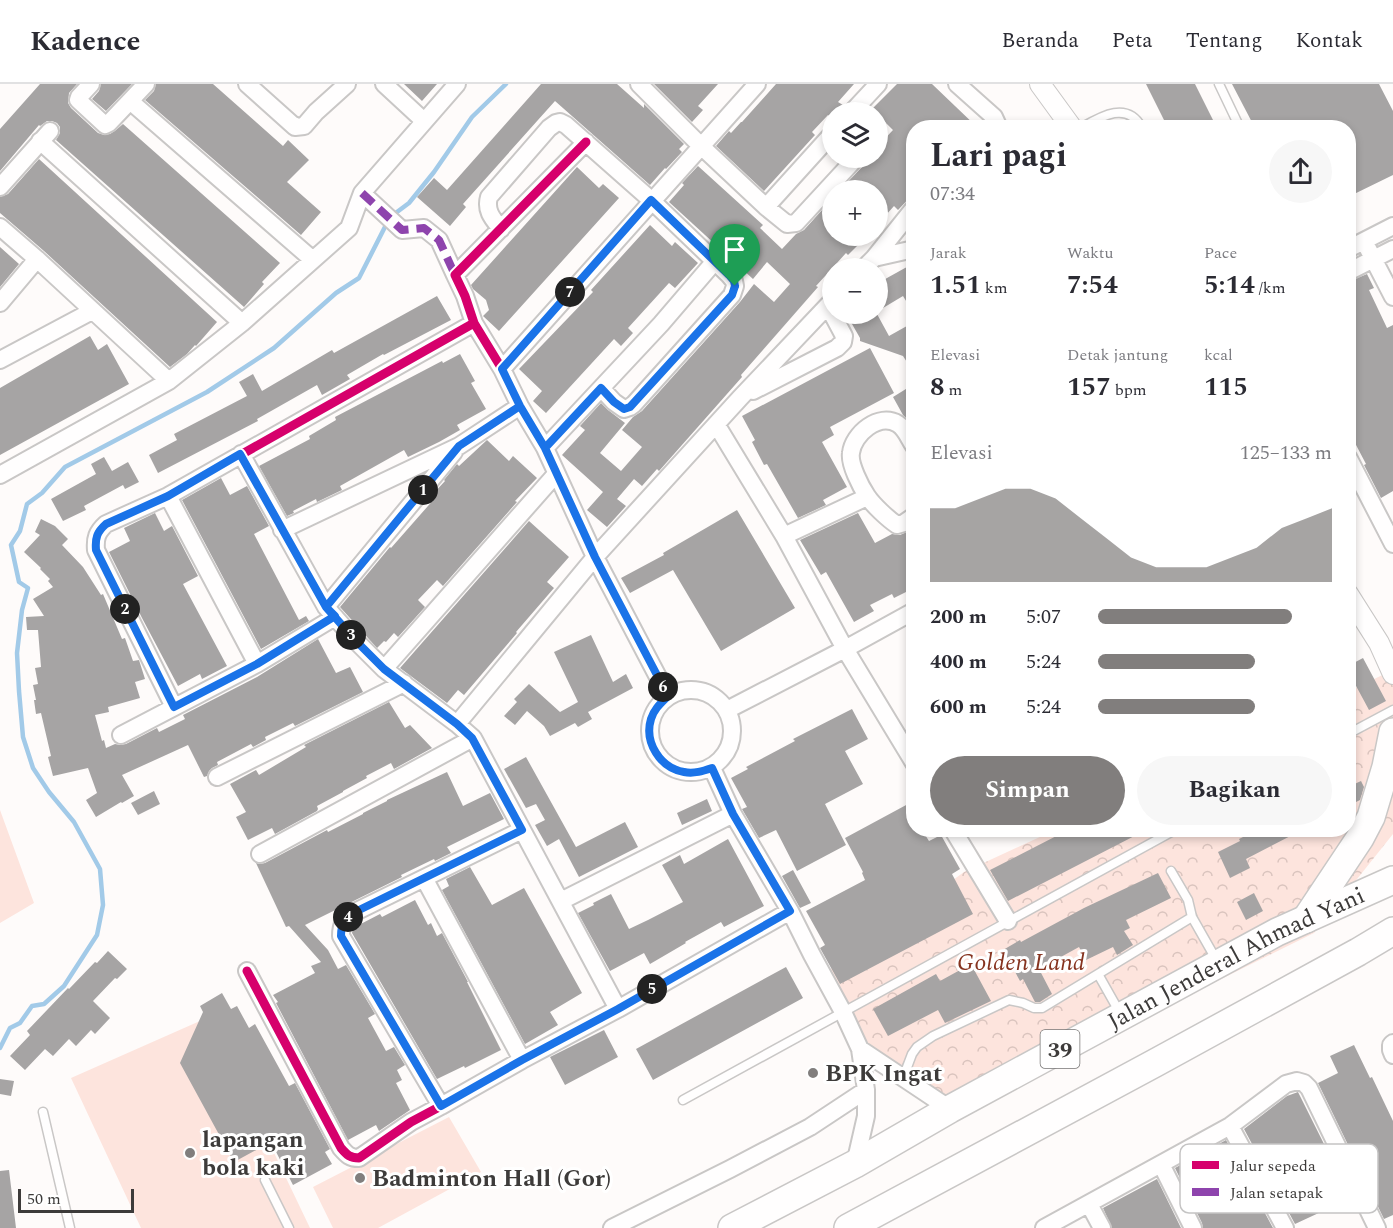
<!DOCTYPE html>
<html lang="id">
<meta charset="utf-8">
<style>
body{margin:0;font-family:Spectral,serif;background:#f7f7f7;color:#2b2b33;height:100vh;display:flex;flex-direction:column;font-size:22px;white-space:nowrap}
*{box-sizing:border-box;margin:0}
p{font-size:20px;color:#7c7c81}
.icon{flex:none;width:33px;height:33px;fill:none;stroke:currentColor;stroke-width:2;stroke-linecap:round;stroke-linejoin:round}
.map{position:relative;flex:1;overflow:hidden}
.side{position:absolute;left:906px;top:36px;width:450px;height:717px;display:flex;flex-direction:column;background:#fff;border-radius:24px;box-shadow:0 3px 9px #0003}
.side>*{flex:none}
.tools{position:absolute;left:822px;top:18px;display:grid;gap:12px}
.tools a{display:grid;place-items:center;width:66px;height:66px;border-radius:50%;background:#fff;box-shadow:0 3px 9px #0003;font-size:30px}
.scale{position:absolute;left:18px;bottom:15px;width:116px;box-sizing:border-box;padding-left:6px;border:3px solid #3d3b3a;border-top:0;font-size:16px;line-height:21px;white-space:nowrap;color:#3d3b3a;-webkit-text-stroke:4px #fff;paint-order:stroke}
.pin{position:absolute;display:grid;place-items:center;width:51px;height:51px;color:#fff;margin:-62px -26px;border-radius:50% 50% 50% 0;rotate:-45deg;box-shadow:0 0 6px #0007}
.pin .icon{rotate:45deg}
.km{position:absolute;width:30px;height:30px;margin:-15px;border-radius:50%;background:#222;color:#fff;font-size:16px;line-height:30px;text-align:center}
.round{display:grid;place-items:center;flex:none;width:63px;height:63px;border-radius:32px;background:#f7f7f7}
.headline{display:flex;align-items:center;justify-content:space-between;height:102px;padding:0 24px}
h1{font-size:33px;font-weight:700;line-height:45px}
.metrics{display:grid;grid-template-columns:repeat(3,1fr);gap:9px;height:102px;padding:6px 24px}
.metrics div{display:grid;align-content:center}
.metrics b{font-size:26px;font-weight:700}
.metrics small{font-size:16px;font-weight:400}
.metrics p{font-size:16px}
.chart{height:168px;padding:12px 24px}
.chart p{display:flex;justify-content:space-between}
.chart svg{width:100%;height:108px;margin-top:6px;fill:#817e7d;opacity:.7}
.action{display:flex;gap:12px;margin-top:auto;padding:12px 24px}
.action a{flex:1;height:69px;border-radius:36px;background:#817e7d;color:#fff;font-size:24px;font-weight:700;line-height:69px;text-align:center}
.action a+a{background:#f7f7f7;color:#2b2b33}
ul{padding:0 24px;list-style:none;font-size:20px}
li{display:grid;grid-template-columns:96px 72px 1fr;align-items:center;height:45px}
li i{height:15px;border-radius:8px;background:#817e7d}
header{display:flex;align-items:center;gap:36px;box-sizing:border-box;height:84px;padding:0 30px;background:#fff;border-bottom:2px solid #e1e1e2}
header strong{font-size:28px}
nav{display:flex;gap:33px;margin-inline-start:auto;font-size:21px}
.map>svg:first-child{display:block}
</style>
<header>
<strong>Kadence</strong>
<nav><a>Beranda</a><a>Peta</a><a>Tentang</a><a>Kontak</a></nav>
</header>
<div class="map">
<svg width="1393" height="1144" viewBox="0 0 1393 1144">
<defs>
<pattern id="park-crowns" width="20" height="18" patternUnits="userSpaceOnUse" patternTransform="scale(1.5)"><rect width="20" height="18" fill="#fde4dd"/><path d="M2 6a3 3 0 1 1 6 0M12 15a3 3 0 1 1 6 0" fill="none" stroke="#dac4be"/></pattern>
</defs>
<rect width="100%" height="100%" fill="#fefbfa"/>
<path fill="#fde4dd" d="M0 726 34 819 0 839Z
M209 933 310 1144H141L71 994Z
M449 1033 481 1088 378 1144H333L313 1103Z"/>
<path fill="url(#park-crowns)" d="M1393 586V750L1314 849 953 1028 860 969 820 893 964 788 1055 746H1348L1349 607Z"/>
<g fill="none" stroke-linecap="round" stroke-linejoin="round">
<path stroke="#a2cae8" stroke-width="4.5" d="M393 131 409 119 434 88 472 33 506 0
M0 964 10 944 20 939 32 922 44 920 64 902 97 851 103 821 100 785 74 738 49 708 33 684 23 653 19 607 17 569 22 526 28 504 19 498 11 461 20 447 27 420 42 409 65 383 207 308 274 264 336 209 359 194 388 137"/>
</g>
<path fill="#a6a4a4" d="M40 0H77L69 9 68 19 71 24 98 49 104 51 110 50 116 46 123 40 280 179 262 198 264 200 244 223 56 56 60 49V43L57 39 52 37H47L40 42 39 41 0 87V45Z
M101 0H132L106 27 92 15 99 7Z
M156 0H213L283 62 288 56 309 76 287 98 321 128 301 151 145 16 154 7Z
M404 0H437L422 17Z
M541 0H617L644 24V20L684 60 679 65 682 68 666 85 665 84 650 101 555 17 463 120 466 123 450 142 417 113 434 94 447 106Z
M654 0H718L698 22 703 26 692 38Z
M776 0H854L838 18 843 21 836 28H832V34L828 31 812 48 815 51 764 107 716 62 729 47 731 49 741 38H742Z
M897 0H932L978 44H914V109L898 126 894 122 878 140V106H840L864 81 867 74H878V62L893 46 878 31V28H875L872 25Z
M1146 0H1195L1217 44H1168Z
M1232 0H1379L1393 27V91L1348 113V44H1255Z
M39 75 217 238 196 262 195 261 187 270 170 283 44 167 0 129V113L8 110Z
M698 82 763 141 760 144 782 165 796 150 804 146 832 115V152H867L848 171 846 169 816 202 818 203 741 291 742 293 659 387 657 385 642 402 634 395 617 415 626 422 607 443 587 426 603 408 562 371 585 346 580 342 601 319 608 326 625 339 600 369 621 387 642 363 622 346 633 333 642 327 740 218 754 200 774 218 790 200 767 178 753 195 669 118 684 101 682 99Z
M577 83 599 104 603 100 619 114 499 247 483 232 489 226 486 216 473 205 471 201Z
M650 141 672 162 675 158 698 179 675 204 669 199 628 244 633 249 621 262 614 255 546 329 533 317 542 307 519 285 593 208 591 206Z
M0 163 19 180 0 203Z
M914 179V230L903 212 883 224 878 214V199Z
M1367 190 1374 204 1369 206 1387 244 1393 241V407L1381 414 1364 381 1366 380 1355 359 1353 360 1348 352V198Z
M437 212 451 236 384 271 383 270 347 291 350 295 322 311 317 301 257 335 258 337 158 389 149 371 177 356 174 350 247 312 239 298 253 290 262 307 332 266 334 269Z
M855 230H877L889 252 914 238V289L903 272 860 257V254L848 233Z
M90 252 98 266 107 260 129 300 0 371V304Z
M870 264 894 309 830 343 834 351 822 358 847 403 823 416 826 421 798 434 767 380 764 381 752 358 755 356 742 332Z
M460 270 475 297 471 299 486 325 457 341 460 346 439 358 408 373 404 366 340 402 342 406 317 418 316 415 293 427 294 429 287 432 259 382 310 355 309 352 336 336 335 333 442 277 443 279Z
M914 300V341L903 331 893 313Z
M487 356 509 377 513 372 537 394 515 417 517 418 443 502 437 496 418 516 425 523 398 553 394 549 386 558 384 557 377 564 340 523 390 463 391 464 435 414 432 411 445 397 444 396 457 380 459 382Z
M104 373 112 387 128 378 139 398 125 405 123 401 84 422 86 426 63 437 51 415 96 390 91 380Z
M221 394 230 411 247 402 269 442 254 450 299 536 306 532 309 537 261 565 182 416Z
M737 426 795 524 721 567 673 486 630 509 621 494 664 471 663 469Z
M155 429 164 447 172 442 198 492 183 500 227 582 202 595 200 590 178 602 142 534 109 468 130 457 124 444Z
M858 429 875 459 892 450 900 451 914 445V504L894 514 892 510 870 521 874 527 854 538 826 488 821 491 800 456Z
M41 435 55 442 68 455 62 461 83 483 101 511 103 510 122 555 125 554 133 577 139 576 145 595 135 598 140 614 108 623 109 628 95 631 102 657 104 656 106 664 115 660 120 661 126 660 157 644 159 648 185 635 183 631 257 593 318 555 336 589 350 583 363 608 295 642 293 639 265 653 266 656 253 663 251 660 217 678 218 681 212 684 209 687 207 692 204 693 188 661 122 691 134 712 122 719 121 718 96 733 86 716 97 709 88 684 53 692 48 673 51 672 41 629 36 630 34 616H36L33 601 38 600 35 584 41 583 38 546H27L26 533 44 532 33 515 53 503 48 497 50 495 40 485 41 484 24 468 40 451 35 448Z
M529 437 569 473 547 498 554 504 516 548 517 549 464 611 458 606 447 619 400 584Z
M591 551 613 598 626 590 633 604 588 628 592 635 578 643 575 639 550 652 544 642 527 627 515 641 504 632 517 618 514 615 529 600 560 628 578 618 554 568Z
M1363 574 1386 617 1369 626 1348 587V582Z
M389 618 405 644 410 641 432 664 394 685 391 679 366 692 367 694 343 707V708L317 722 318 725 317 727 275 750 272 744 248 756 236 733 246 728 230 700 256 686 259 691 306 663 304 661Z
M852 625 868 655 845 667 863 700 825 720 846 761 797 787 776 746 759 754 742 725 747 723 731 694 748 685 746 683 795 657 793 655Z
M526 673 576 763 625 738 638 763 579 793 559 755 547 762 535 741 545 736 536 720 526 724 504 685Z
M447 688 463 722 490 709 504 735 447 763 451 769 435 777 434 775 401 791 402 793 305 841 328 866 338 885 346 881 375 930 368 934 386 967 394 963 405 981 397 986 402 996 396 999 410 1026 379 1047 376 1041 348 1056 276 919 278 918 273 911 315 889 311 882 321 878 289 842 286 843 256 779 260 780 265 779 327 746 328 748 363 730V729L387 717V716Z
M1361 697 1364 703 1360 716 1348 722V703Z
M154 707 160 720 138 731 131 719Z
M707 715 712 727 682 741 677 729Z
M908 720 914 729V746H922L929 757 941 751 960 785 952 790 973 830 840 900 820 864 825 861 806 827 865 796 862 789 863 788 845 754Z
M1068 746H1146L1008 817 990 786Z
M1257 746H1302L1246 775 1250 784 1230 794 1218 768 1240 757 1239 755Z
M728 755 764 822 724 843 721 838 685 858 686 859 650 880 644 869 610 887 578 829 594 821 593 819 611 810 629 845 648 836 683 818 662 781 680 771 684 780Z
M470 783 492 821 524 804 582 909 550 928 558 941 525 960 442 806 449 802 446 795Z
M793 786 811 819 800 824 782 792Z
M1158 789 1171 814 1126 836 1130 844 1124 847 1133 861 1117 871 1113 863 1086 876 1079 863 1039 885 1052 910 1040 918H1035L1023 895 1020 897 1003 866 1020 856 1021 858 1084 824Z
M1254 809 1263 827 1246 836 1237 818Z
M415 816 428 841 431 839 437 852 442 849 468 898H467L501 966 465 984 464 982 437 995 352 849 353 844 380 830 382 833Z
M108 867 127 885 117 895 115 894 93 917 110 934 95 950 91 946 76 962 69 955 53 972 45 965 25 986 10 972 30 951 27 947 68 904 69 905 95 878 97 879Z
M971 880 991 917 945 939 938 926 888 952 873 925 936 890 940 897Z
M786 883 803 914 653 996 636 965Z
M222 909 231 925 237 922 249 944 255 940 289 1002 295 999 330 1065 325 1068 332 1080 293 1101 271 1058 234 1078 180 979 203 928 200 922Z
M604 946 618 973 565 1001 550 973Z
M1354 961 1370 994 1372 993 1393 1037V1131L1384 1135 1318 999 1338 989 1330 972Z
M0 995 14 997 11 1012 0 1010Z
M1298 1008 1351 1114 1295 1140 1244 1045 1287 1012Z
M1226 1056 1273 1144H1203L1202 1139 1175 1084Z
M9 1086 16 1144H0V1087Z
M1157 1095 1181 1144H1112L1103 1124Z"/>
<g fill="none" stroke-linecap="round" stroke-linejoin="round">
<g stroke="#c9c7c6" stroke-width="11">
<path id="service" d="M1219 0 1240 44
M1081 44C1100 33 1127 16 1142 44
M1348 650 1393 626
M1171 787 1188 816 1192 833 1217 877
M1098 890 1120 929
M903 994 912 970 917 963 933 952 1009 916 1023 919 1034 924H1042L1192 833
M683 1016 1175 746
M43 1028 70 1144
M265 1096 289 1144"/>
</g>
<g stroke="#c9c7c6" stroke-width="20">
<path id="minor" d="M91 0 79 13 78 16 105 41 109 39 146 0
M247 0 295 43 304 42 316 28 347 0
M384 0 424 37
M639 0 701 62 766 123 787 140 796 139 856 74
M957 0 994 33 999 44
M130 17 313 176
M852 28 878 0
M40 57 242 239
M586 58 455 191 465 212 474 239 502 285 520 322 545 364 595 473 668 612
M0 103 50 47
M362 109 402 146 424 144 439 156 455 191
M766 123 832 50
M0 143 37 175 169 297
M501 145C493 135 485 127 489 113L549 44 556 39 560 38 566 41 651 116 729 191 734 197 735 202 732 211 634 320 630 323 624 325 614 318 601 304
M1364 157 1393 213
M1348 165 1393 142
M874 174 914 165
M864 184 874 174 914 124
M1348 188 1393 165
M0 219 37 175
M0 276 92 227
M502 285 757 0
M753 307 837 264 843 258 844 252 828 222
M716 340 784 452 845 565 914 679
M914 362C909 355 906 345 898 340 879 328 853 350 851 369 849 380 861 403 867 412 873 421 888 435 897 441L904 439 914 432
M545 364 661 240 715 177
M241 370 326 523 356 557 384 585 457 640 473 654 260 770
M1348 373 1393 460
M0 391 169 297 242 239 349 144 362 109 457 0
M168 412 257 580
M282 446 459 362 520 322
M784 452 867 413
M326 523 454 368
M384 585 556 390
M650 647a41 41 0 1 1 82 0a41 41 0 1 1-82 0Z
M174 623 96 466C95 454 97 448 106 440L168 412 474 239
M727 626 845 565 914 527
M457 640 595 473 740 314 832 217
M121 651 257 580 335 533
M473 654 618 925
M712 684 733 730 790 827 812 871 843 928 860 965 866 1006V1032L855 1080
M217 693 404 599
M953 746 1008 837
M424 794 522 976
M561 817 733 730
M247 887 341 1064C347 1071 350 1074 359 1074L411 1038 441 1022 522 976 618 925 790 827
M1393 959 1391 961V966L1393 971
M860 965 950 1025
M441 1022 341 852C341 840 344 836 353 829L522 746
M1230 1042 1285 1144
M1161 1080 1193 1144
M1089 1120 1102 1144
M612 1144 730 1085 810 1043 866 1006
M1044 1144 1230 1042 1286 1000 1297 997 1304 999 1309 1004 1377 1144"/>
</g>
<g stroke="#c9c7c6" stroke-width="22">
<path id="tertiary" d="M1040 0 1072 44
M1348 510 1379 559 1393 590"/>
</g>
<g stroke="#c9c7c6" stroke-width="30">
<g id="trunk">
<path d="M1306 835 1360 754 1371 733 1386 683 1393 648"/>
<path id="s1" d="M732 1144 855 1080 950 1025 1277 848 1393 796"/>
<path d="M848 1144 1155 979 1358 868 1393 847"/>
</g>
</g>
<use href="#service" stroke="#fffefe" stroke-width="8"/>
<use href="#minor" stroke="#fffefe" stroke-width="16"/>
<use href="#tertiary" stroke="#fffefe" stroke-width="20"/>
<use href="#trunk" stroke="#fffefe" stroke-width="27"/>
<path stroke="#8e44ad" stroke-width="8" stroke-dasharray="15 8" stroke-linecap="butt" d="M362 109 402 146 424 144 439 156 455 191"/>
<g stroke="#fff" stroke-width="13">
<path id="cycleway" d="M586 58 455 191 465 212 474 239 502 285 520 322 545 364 595 473 668 612
M174 623 96 466C95 454 97 448 106 440L168 412 474 239
M247 887 341 1064C347 1071 350 1074 359 1074L411 1038 441 1022 522 976 618 925 790 827"/>
</g>
<use href="#cycleway" stroke="#d6006c" stroke-width="9"/>
</g>
<g fill="none" stroke-linecap="round" stroke-linejoin="round">
<g stroke="#fff" stroke-width="12">
<path id="route" d="M735 202 732 211 630 323 624 325 614 318 601 304 545 364 520 322 459 362 326 523 335 532 257 580 174 623 96 466C95 454 97 448 106 440L168 412 240 370 326 523 356 557 384 585 457 640 472 654 522 746 353 829C344 836 341 840 341 852L441 1022 522 976 618 925 790 827 733 730 712 684C703 687 694 690 684 688 660 684 644 658 651 635 654 625 661 619 668 612L595 473 545 364 520 322 502 285 651 116 729 191 734 197 735 202"/>
</g>
<use href="#route" stroke="#1a73e8" stroke-width="8"/>
</g>
<g fill="#817e7d" stroke="#fff" stroke-width="2">
<circle cx="813" cy="989" r="6"/>
<circle cx="190" cy="1069" r="6"/>
<circle cx="360" cy="1094" r="6"/>
</g>
<g text-anchor="middle" stroke-width="6" stroke-linejoin="round" paint-order="stroke">
<rect fill="#fff" stroke="#777675" stroke-width="1.5" x="1040.5" y="946" width="39" height="38" rx="4.5"/>
<g font-size="22" font-weight="bold" fill="#3d3b3a">
<text x="1060" y="973">39</text>
</g>
<g font-size="24" fill="#3d3b3a" stroke="#fff">
<text dy="8" stroke="none"><textPath href="#s1" startOffset="572">Jalan Jenderal Ahmad Yani</textPath></text>
</g>
<g font-size="24" font-style="italic" fill="#863420" stroke="#fff">
<text x="1021" y="886">Golden Land</text>
</g>
<g font-size="24" font-weight="bold" fill="#3d3b3a" stroke="#fff" text-anchor="start">
<text x="825" y="997">BPK Ingat</text>
<text x="202" y="1063">lapangan<tspan x="202" dy="28">bola kaki</tspan></text>
<text x="372" y="1102">Badminton Hall (Gor)</text>
</g>
</g>
<rect x="1180" y="1060" width="198" height="69" rx="9" fill="#fff" stroke="#c5c4c4" stroke-width="1.5"/>
<rect x="1192" y="1077" width="27" height="8" fill="#d6006c"/>
<rect x="1192" y="1104" width="27" height="8" fill="#8e44ad"/>
<g font-size="16" fill="#3d3b3a">
<text x="1230" y="1087">Jalur sepeda</text>
<text x="1230" y="1114">Jalan setapak</text>
</g>
</svg>
<div class="tools">
<a><svg class="icon" aria-label="layers" viewBox="0 0 24 24"><path d="M12 4l9 5-9 5-9-5zM3 14l9 5 9-5"/></svg></a>
<a>+</a>
<a>−</a>
</div>
<div class="scale">50 m</div>
<div class="pin" style="left:735px;top:202px;background:#1e9e55"><svg class="icon" aria-label="arrive" viewBox="0 0 24 24"><path d="M6 21V4h12l-3 4 3 4H6"/></svg></div>
<b class="km" style="left:423px;top:406px">1</b>
<b class="km" style="left:125px;top:525px">2</b>
<b class="km" style="left:351px;top:551px">3</b>
<b class="km" style="left:348px;top:833px">4</b>
<b class="km" style="left:652px;top:905px">5</b>
<b class="km" style="left:663px;top:603px">6</b>
<b class="km" style="left:570px;top:208px">7</b>
<section class="side">
<div class="headline"><div><h1>Lari pagi</h1><p>07:34</p></div><a class="round"><svg class="icon" aria-label="share" viewBox="0 0 24 24"><path d="M12 15V3M7 8l5-5 5 5M5 13v7h14v-7"/></svg></a></div>
<div class="metrics">
<div><p>Jarak</p><b>1.51<small> km</small></b></div>
<div><p>Waktu</p><b>7:54</b></div>
<div><p>Pace</p><b>5:14<small> /km</small></b></div>
</div>
<div class="metrics">
<div><p>Elevasi</p><b>8<small> m</small></b></div>
<div><p>Detak jantung</p><b>157<small> bpm</small></b></div>
<div><p>kcal</p><b>115</b></div>
</div>
<div class="chart"><p><span>Elevasi</span>125–133 m</p>
<svg viewBox="0 0 160 44" preserveAspectRatio="none"><path d="M0 44V14L10 14L20 10L30 6L40 6L50 10L60 18L70 26L80 34L90 38L100 38L110 38L120 34L130 30L140 22L150 18L160 14V44z"/></svg>
</div>
<ul>
<li><b>200 m</b>5:07<i style="width:83%"></i></li>
<li><b>400 m</b>5:24<i style="width:67%"></i></li>
<li><b>600 m</b>5:24<i style="width:67%"></i></li>
</ul>
<div class="action"><a>Simpan</a><a>Bagikan</a></div>
</section>
</div>
